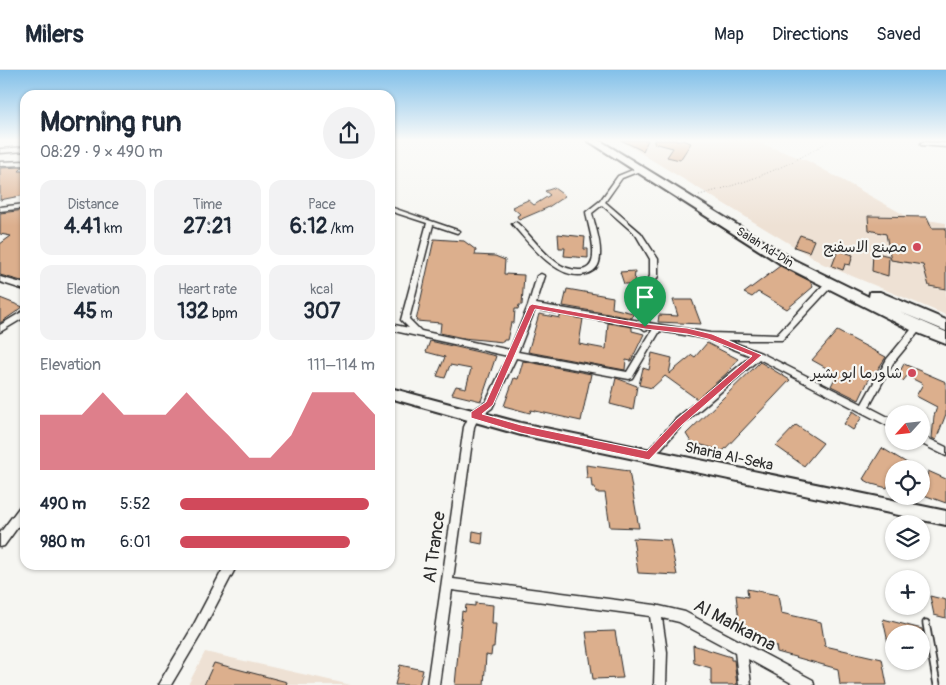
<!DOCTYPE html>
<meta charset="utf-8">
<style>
body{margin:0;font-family:Pangolin,"Playpen Sans Arabic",sans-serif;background:#f2f2f3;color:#1f2937;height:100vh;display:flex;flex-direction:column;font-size:19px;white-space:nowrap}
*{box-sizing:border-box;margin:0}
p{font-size:16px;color:#747a83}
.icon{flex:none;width:28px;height:28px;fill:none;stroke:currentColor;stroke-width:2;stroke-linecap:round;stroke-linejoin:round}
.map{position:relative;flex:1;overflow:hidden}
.drawer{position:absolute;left:20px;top:20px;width:375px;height:480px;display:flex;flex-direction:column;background:#fff;border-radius:15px;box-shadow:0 1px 4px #0004}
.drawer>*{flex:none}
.needle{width:32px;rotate:243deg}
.buttons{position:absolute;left:885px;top:335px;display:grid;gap:10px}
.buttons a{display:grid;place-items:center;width:45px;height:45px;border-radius:50%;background:#fff;box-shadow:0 1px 4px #0004;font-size:25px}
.pin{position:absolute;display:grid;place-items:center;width:42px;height:42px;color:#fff;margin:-51px -21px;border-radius:50% 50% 50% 0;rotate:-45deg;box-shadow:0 0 5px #0007}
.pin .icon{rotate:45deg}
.round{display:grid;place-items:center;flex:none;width:52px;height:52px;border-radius:26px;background:#f2f2f3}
.headline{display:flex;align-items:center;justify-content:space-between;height:85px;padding:0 20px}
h1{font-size:28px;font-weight:800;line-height:38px}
.figures{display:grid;grid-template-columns:repeat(3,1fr);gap:8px;height:85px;padding:5px 20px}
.figures div{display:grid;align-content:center;border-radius:12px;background:#f2f2f3;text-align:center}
.figures b{font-size:21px;font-weight:800}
.figures small{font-size:14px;font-weight:400}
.figures p{font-size:14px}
.chart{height:140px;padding:10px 20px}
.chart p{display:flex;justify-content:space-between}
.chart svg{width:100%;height:90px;margin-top:5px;fill:#d1495b;opacity:.7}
ul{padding:0 20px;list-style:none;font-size:16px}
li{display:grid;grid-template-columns:80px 60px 1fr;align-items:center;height:38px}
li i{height:12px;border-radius:6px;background:#d1495b}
header{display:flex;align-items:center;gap:30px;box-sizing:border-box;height:70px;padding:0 25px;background:#fff;border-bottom:1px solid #e0e1e3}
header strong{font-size:24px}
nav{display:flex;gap:28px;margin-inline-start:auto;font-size:18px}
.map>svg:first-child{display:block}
</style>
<header>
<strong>Milers</strong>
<nav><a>Map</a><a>Directions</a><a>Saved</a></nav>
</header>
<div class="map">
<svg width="946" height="615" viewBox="0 0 946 615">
<rect width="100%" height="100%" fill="#f6f6f2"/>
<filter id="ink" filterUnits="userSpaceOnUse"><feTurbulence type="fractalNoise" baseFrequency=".02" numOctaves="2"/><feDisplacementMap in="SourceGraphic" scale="10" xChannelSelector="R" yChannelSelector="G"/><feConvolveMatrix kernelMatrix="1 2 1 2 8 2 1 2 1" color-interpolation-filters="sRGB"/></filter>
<g filter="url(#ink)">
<path fill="#eee1d4" d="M619 70H752L808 91 908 147 946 153V245L823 194Z
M205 582 351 615H188Z"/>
<path fill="#dcaf8d" stroke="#2b2b2b" d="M621 70H648L643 81Z
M654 70H682L691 73 680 90 667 87 673 78 654 73Z
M23 97 19 101H25V125L0 130V98Z
M554 118 565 126 547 138 519 150 517 146 520 144 512 137 528 130 534 135 550 125 545 121Z
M25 140V212L0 205V174L11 166 0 164V143Z
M868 146 927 147 932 158H946V219L929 216 923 195 891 190 886 164 869 160Z
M558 164 585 167 584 179H588V188L564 186 565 178H559Z
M800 165 814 170 809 182 794 177Z
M434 169 464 171 476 180 475 185 495 186 505 190 504 204 524 205 522 235H519L518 239H515L514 253H511L507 270H504L503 272 463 268 440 263 441 253 416 251Z
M838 180 853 185 850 195 845 194 843 200 832 196Z
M873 182 889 186 888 206 872 201Z
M780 196 810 211 813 217 787 239 758 222 752 227 744 223Z
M635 201 633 226 628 214H624L620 202Z
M567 219 613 227 612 238 633 243 632 248 563 236Z
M0 228 23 237 0 253Z
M673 230H692L701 254 658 252 659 245 678 246Z
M539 244 560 248V245L583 249 579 274 606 279 608 253 632 257V261L644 264 631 291 626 290 625 300 528 282Z
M837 261 886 287 872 308 870 307 859 330 831 316 837 304 812 290Z
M430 271 496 286 481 331 452 324 456 316 466 318 471 299 450 295 445 308 437 306 445 287 426 282Z
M707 273 738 289 727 303 697 329 665 306 652 318 639 315 643 298 649 300 652 283 672 288 669 304 692 285 695 287Z
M523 291 591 304 581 351 531 340 530 343 504 336 514 308 518 309Z
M760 292 790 310 723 381 691 372 686 364Z
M904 294 946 312V344L936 370 932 368 934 346 937 337 916 326 923 314 907 306 903 311 896 308Z
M616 308 637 316 633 340 610 334Z
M853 341 862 347 853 360 844 354Z
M796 355 823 373 804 396 776 376Z
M882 378 917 399H894V418L888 415 887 418 872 414 863 409Z
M586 395 629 401 639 458 610 457 605 423H596L595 417H592L591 408H587Z
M928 401 946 409V433L921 424V411L926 414Z
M473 461 483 463 482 474 472 472Z
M633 468 670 470 677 505 638 503Z
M747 519 778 525 781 543 821 552 825 576 882 589 887 615H840L838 599 777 582 776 576 764 573 763 566 740 559 736 525 748 527Z
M930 526 946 530V548L934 545Z
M475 533 493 535 492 554H496L494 577H492L491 586 486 585 484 615H455L462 541 465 542 466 535 475 536Z
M883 549 922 559 923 564H894V582H890Z
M615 561 623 608 593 609 586 562Z
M693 575 731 587V590H734L737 615H711V598L694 593Z
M214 593 287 612 286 615H204Z
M400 595 423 600 419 615H395Z"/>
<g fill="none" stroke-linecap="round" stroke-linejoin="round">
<g stroke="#2b2b2b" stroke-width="9">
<path id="lane" d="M926 553 937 615"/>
</g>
<g stroke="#2b2b2b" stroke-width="3">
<path id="street" d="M923 72 946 73V77L921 75V73Z
M25 77V81L0 83V79Z
M25 91V95L0 96V92Z
M640 97 642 98V100L622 108 605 132 641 163 658 189V206L646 230 649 253 710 263 777 265 826 212H832L833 214 832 216 782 270H727L761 283 862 334 887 289 915 255H921L922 257 921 259 893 293 869 337 894 350V359L759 289 682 355 652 389 649 390 646 389 644 386 646 383 676 349 751 286 709 269 660 261 632 308 629 309 516 288 492 338 478 348 474 357 453 509 655 535 685 542 813 610 814 615H795L748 589 751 615H739L735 582 679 552 662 548 667 582 666 615H654L655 582 650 546 452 520 439 615H427L464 357 471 342 486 332 508 286 390 260V254L409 258 401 250 427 153 390 141V137L460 161 457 163 433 155 409 249 421 261 510 280 528 236 537 206 541 204 545 206 536 234 640 251 638 230 650 206V189L636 165 602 135 592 143C595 156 601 171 600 185 600 193 597 200 589 203 560 215 529 173 512 154L515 152 517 153C535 168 553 202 581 200 590 199 593 193 593 184 594 170 588 156 586 142L600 131 618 106ZM535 239 641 257 645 260 648 259H653L627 302 518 282Z
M25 134V138L0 141V137Z
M0 207 25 214V220L0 212Z
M25 240V247L0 262V255Z
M921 365 946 377V386L918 372 921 371Z
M25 434V447L4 476 0 477V463L21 435Z
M225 495H237L200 566 171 615H158L192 558Z"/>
</g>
<g stroke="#2b2b2b" stroke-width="4">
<path id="secondary" d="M390 318 521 353 946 441V455L521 365 390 328Z"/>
</g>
<g stroke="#2b2b2b" stroke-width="4">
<path id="highway" d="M587 70H599L794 190 869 227 870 222H880L946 250V261L900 242 946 262V274L913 261 784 196Z"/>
</g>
<path stroke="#2b2b2b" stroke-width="1" stroke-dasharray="0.5 2.5" stroke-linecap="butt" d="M699 125C746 113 789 97 830 70"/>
<use href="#lane" stroke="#f6f6f2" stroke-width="5.5"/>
<use href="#street" fill="#f6f6f2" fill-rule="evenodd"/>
<use href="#secondary" fill="#f6f6f2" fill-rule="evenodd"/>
<use href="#highway" fill="#f6f6f2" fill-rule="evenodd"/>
</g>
</g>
<linearGradient id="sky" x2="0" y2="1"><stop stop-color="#82c0e9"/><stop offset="0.45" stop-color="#fbfbf9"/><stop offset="1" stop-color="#fbfbf9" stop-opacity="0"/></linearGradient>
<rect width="946" height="156" fill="url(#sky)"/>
<path fill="#d1495b" stroke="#fff" fill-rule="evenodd" d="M532 234 645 254 687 258 712 264 762 285 682 355 649 390 521 363 471 348V342L486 332 529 236ZM535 239 645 259 687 264 708 269 752 286 676 350 647 381 521 355 482 344 493 335Z"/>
<g fill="#d1495b" stroke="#f6f6f2" stroke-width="2">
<circle cx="917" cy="177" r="5"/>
<circle cx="912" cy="303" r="5"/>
</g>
<g text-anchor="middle" stroke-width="4.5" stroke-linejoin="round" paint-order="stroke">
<g font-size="12" fill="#2b2b2b" stroke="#f6f6f2">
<text transform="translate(765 177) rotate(32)" y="4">Salah Ad-Din</text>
</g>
<g font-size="15" fill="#2b2b2b" stroke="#f6f6f2" text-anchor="end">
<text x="907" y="182">مصنع الاسفنج</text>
<text x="902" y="308">شاورما ابو بشير</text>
</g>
<g font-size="15" fill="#2b2b2b" stroke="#f6f6f2">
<text transform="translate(729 386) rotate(12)" y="5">Sharia Al-Seka</text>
</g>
<g font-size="18" fill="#2b2b2b" stroke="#f6f6f2">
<text transform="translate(434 477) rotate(-82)" y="6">Al Trance</text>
<text transform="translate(735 555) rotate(28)" y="6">Al Mahkama</text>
</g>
</g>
</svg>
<div class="buttons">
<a><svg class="needle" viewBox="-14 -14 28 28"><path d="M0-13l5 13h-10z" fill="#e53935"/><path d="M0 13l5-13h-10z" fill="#747a83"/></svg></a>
<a><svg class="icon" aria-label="locate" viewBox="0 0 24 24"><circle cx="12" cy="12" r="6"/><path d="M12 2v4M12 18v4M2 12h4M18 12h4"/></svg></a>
<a><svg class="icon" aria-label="layers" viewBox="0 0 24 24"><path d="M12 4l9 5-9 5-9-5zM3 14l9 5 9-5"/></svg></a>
<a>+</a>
<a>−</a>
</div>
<div class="pin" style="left:645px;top:257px;background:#1e9e55"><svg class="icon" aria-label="arrive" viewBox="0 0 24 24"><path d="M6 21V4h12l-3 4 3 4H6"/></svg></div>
<section class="drawer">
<div class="headline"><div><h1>Morning run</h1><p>08:29 · 9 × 490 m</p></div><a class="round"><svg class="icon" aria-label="share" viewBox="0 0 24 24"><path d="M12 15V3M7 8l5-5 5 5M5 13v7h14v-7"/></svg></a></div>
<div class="figures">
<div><p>Distance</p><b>4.41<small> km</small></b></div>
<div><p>Time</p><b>27:21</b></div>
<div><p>Pace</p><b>6:12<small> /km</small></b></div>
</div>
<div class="figures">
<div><p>Elevation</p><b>45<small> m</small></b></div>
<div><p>Heart rate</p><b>132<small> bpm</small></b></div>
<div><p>kcal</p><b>307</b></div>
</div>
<div class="chart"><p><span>Elevation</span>111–114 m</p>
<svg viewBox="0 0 160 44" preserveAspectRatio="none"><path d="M0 44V17L10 17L20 17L30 6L40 17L50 17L60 17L70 6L80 17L90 27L100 38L110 38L120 27L130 6L140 6L150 6L160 17V44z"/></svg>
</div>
<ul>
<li><b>490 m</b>5:52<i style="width:97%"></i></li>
<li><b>980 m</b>6:01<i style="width:87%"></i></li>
</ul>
</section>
</div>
